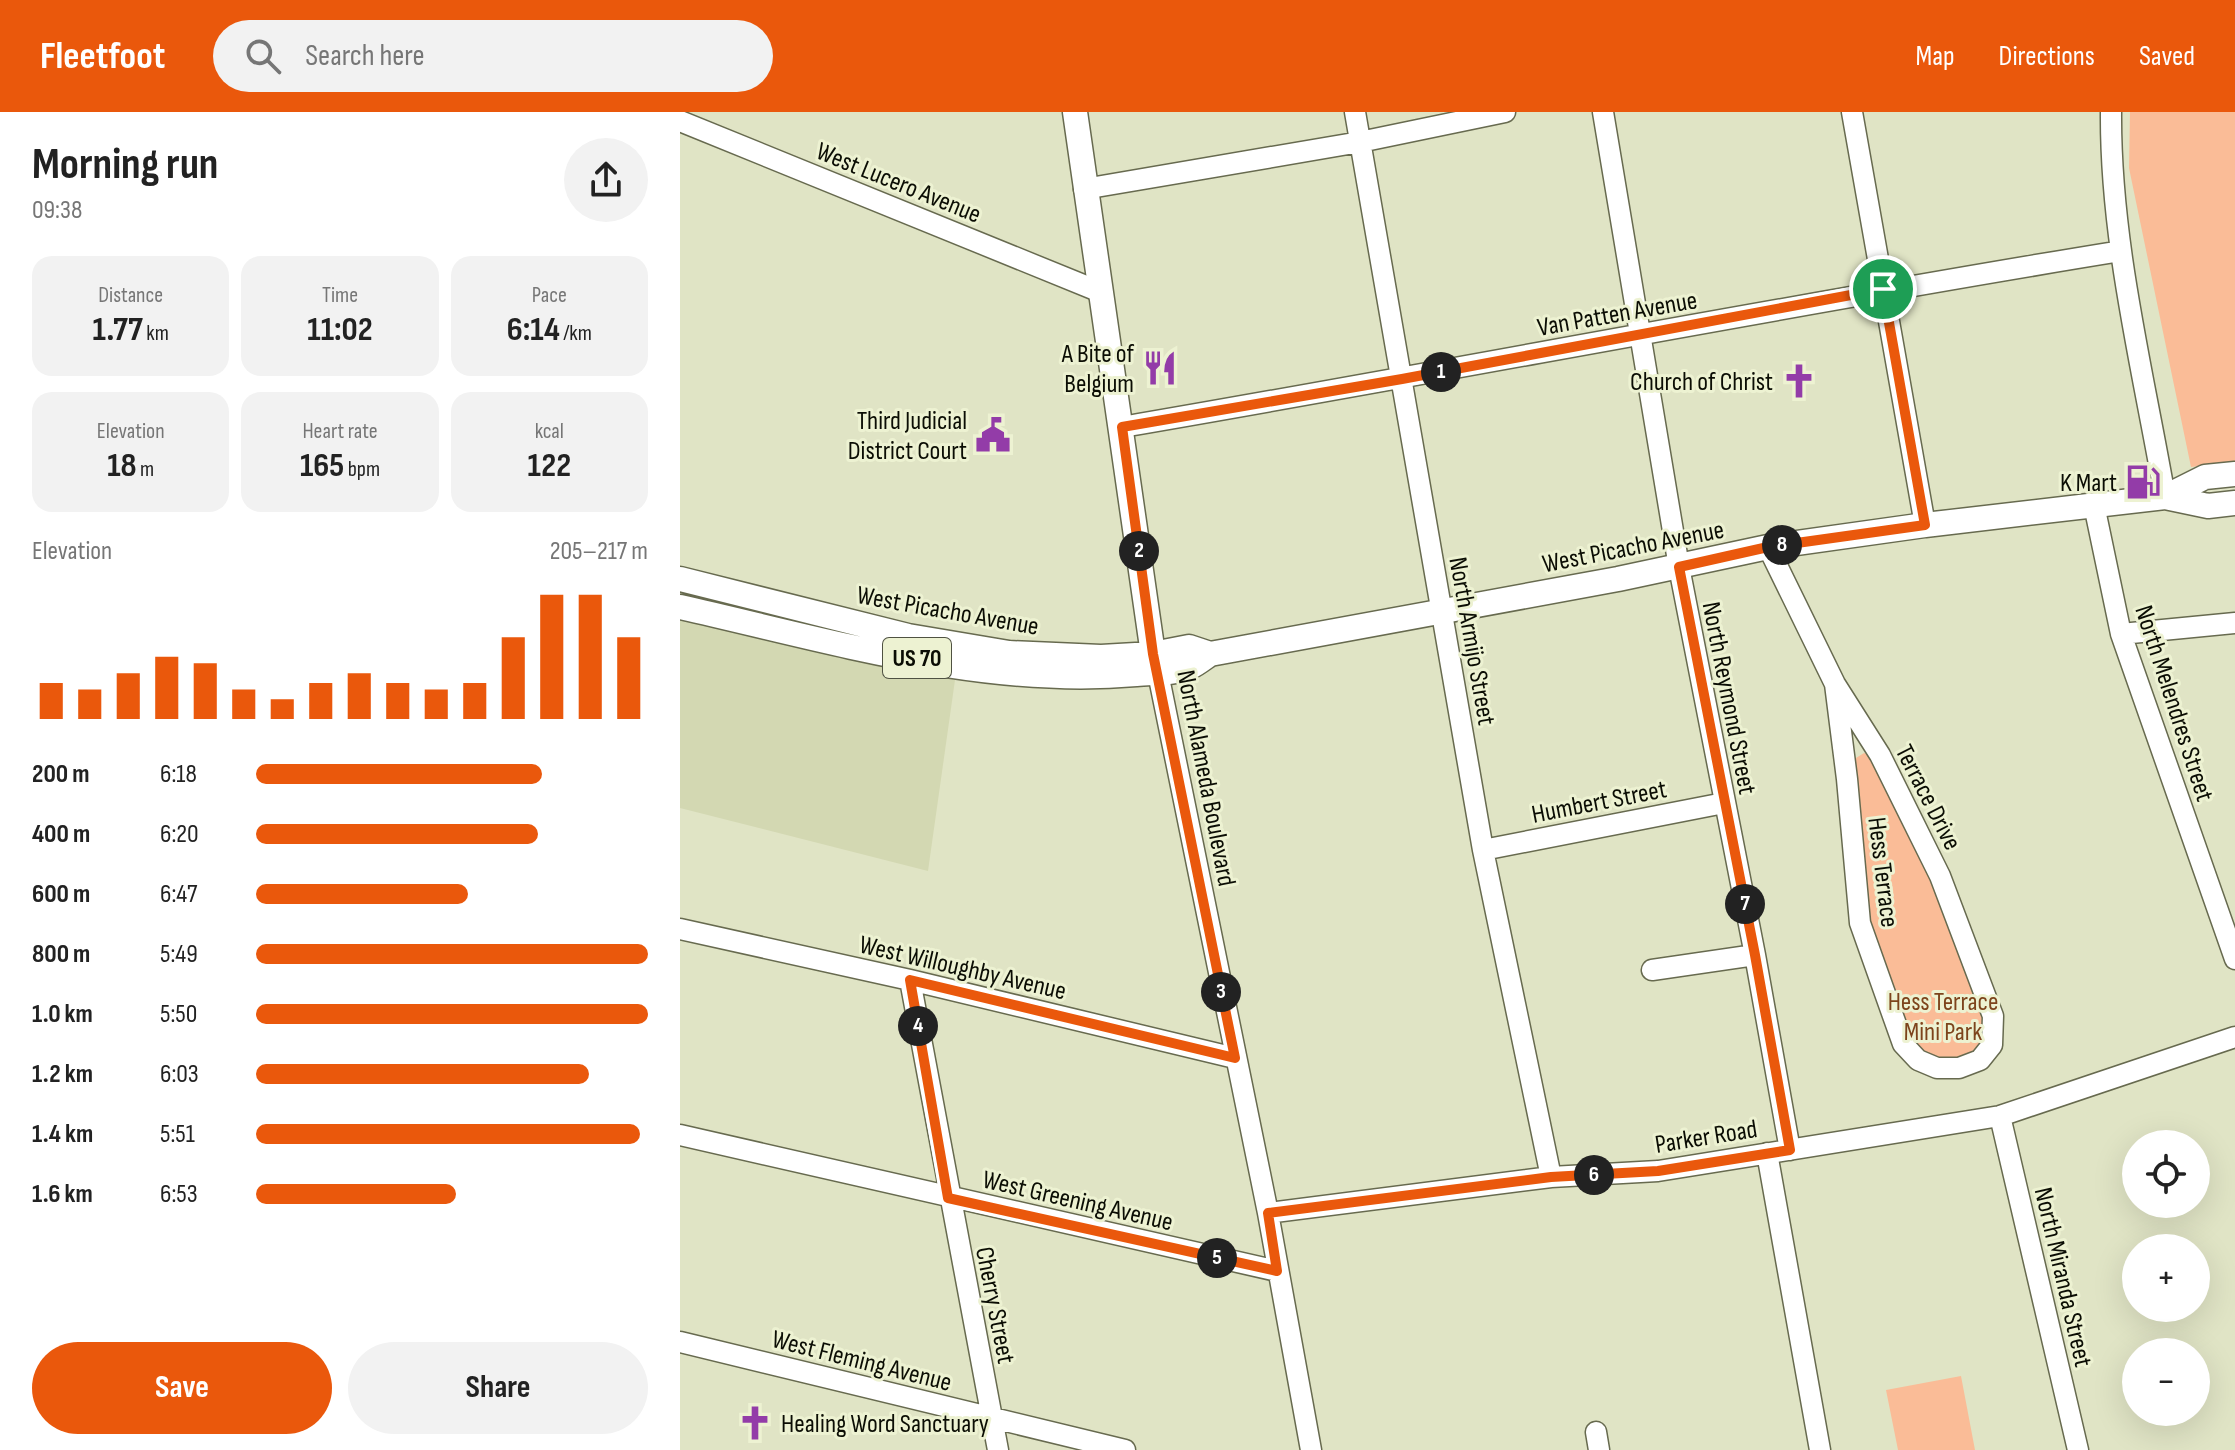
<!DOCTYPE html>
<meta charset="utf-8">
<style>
body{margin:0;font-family:"Sofia Sans Condensed",sans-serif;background:#f2f2f2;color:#222;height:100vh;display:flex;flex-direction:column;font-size:30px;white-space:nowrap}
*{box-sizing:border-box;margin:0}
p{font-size:26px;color:#767676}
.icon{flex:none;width:44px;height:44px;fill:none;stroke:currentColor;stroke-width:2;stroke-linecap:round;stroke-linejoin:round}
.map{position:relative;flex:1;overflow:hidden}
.drawer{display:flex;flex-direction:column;background:#fff;width:680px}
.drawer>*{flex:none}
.controls{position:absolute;left:1442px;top:1018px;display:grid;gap:16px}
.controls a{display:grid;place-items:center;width:88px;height:88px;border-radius:50%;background:#fff;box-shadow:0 8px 32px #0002;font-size:40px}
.pin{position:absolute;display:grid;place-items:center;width:68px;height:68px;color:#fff;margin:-34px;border:4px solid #fff;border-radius:50%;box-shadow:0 2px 8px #0007}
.km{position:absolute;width:40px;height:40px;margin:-20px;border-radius:50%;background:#222;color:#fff;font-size:22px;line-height:40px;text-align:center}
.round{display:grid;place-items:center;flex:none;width:84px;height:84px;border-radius:42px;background:#f2f2f2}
.headline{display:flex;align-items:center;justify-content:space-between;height:136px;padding:0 32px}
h1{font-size:44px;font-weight:700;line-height:60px}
.stats{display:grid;grid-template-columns:repeat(3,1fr);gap:12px;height:136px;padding:8px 32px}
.stats div{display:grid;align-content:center;border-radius:20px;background:#f2f2f2;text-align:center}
.stats b{font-size:34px;font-weight:700}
.stats small{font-size:22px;font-weight:400}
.stats p{font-size:22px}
.chart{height:224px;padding:16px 32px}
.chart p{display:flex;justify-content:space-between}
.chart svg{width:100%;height:144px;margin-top:8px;stroke:#ea580c;stroke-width:6}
.button{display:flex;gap:16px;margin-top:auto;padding:16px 32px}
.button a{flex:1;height:92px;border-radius:48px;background:#ea580c;color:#fff;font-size:32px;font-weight:700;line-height:92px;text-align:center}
.button a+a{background:#f2f2f2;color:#222}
ul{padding:0 32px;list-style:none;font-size:26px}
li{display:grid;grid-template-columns:128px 96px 1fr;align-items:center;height:60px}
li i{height:20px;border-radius:10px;background:#ea580c}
header{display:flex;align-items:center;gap:48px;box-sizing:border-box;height:112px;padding:0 40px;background:#ea580c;color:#fff}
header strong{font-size:38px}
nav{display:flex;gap:44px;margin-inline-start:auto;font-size:28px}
.search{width:560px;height:72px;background:#f2f2f2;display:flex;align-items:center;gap:20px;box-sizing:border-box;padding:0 28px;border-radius:44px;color:#767676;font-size:30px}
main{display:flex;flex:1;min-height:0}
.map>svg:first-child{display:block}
</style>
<header>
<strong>Fleetfoot</strong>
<div class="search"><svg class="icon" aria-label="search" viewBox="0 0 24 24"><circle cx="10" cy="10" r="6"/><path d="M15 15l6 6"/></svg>Search here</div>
<nav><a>Map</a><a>Directions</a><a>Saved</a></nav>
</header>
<main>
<section class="drawer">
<div class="headline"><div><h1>Morning run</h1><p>09:38</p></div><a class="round"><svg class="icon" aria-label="share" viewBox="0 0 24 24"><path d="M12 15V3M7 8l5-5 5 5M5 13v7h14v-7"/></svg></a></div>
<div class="stats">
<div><p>Distance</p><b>1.77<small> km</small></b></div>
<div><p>Time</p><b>11:02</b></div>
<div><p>Pace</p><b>6:14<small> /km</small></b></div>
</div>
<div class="stats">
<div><p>Elevation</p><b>18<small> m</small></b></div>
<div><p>Heart rate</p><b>165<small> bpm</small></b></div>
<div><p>kcal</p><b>122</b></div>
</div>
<div class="chart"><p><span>Elevation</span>205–217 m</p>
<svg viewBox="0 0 160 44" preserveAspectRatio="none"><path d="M5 44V33M15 44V35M25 44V30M35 44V25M45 44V27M55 44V35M65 44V38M75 44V33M85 44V30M95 44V33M105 44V35M115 44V33M125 44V19M135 44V6M145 44V6M155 44V19"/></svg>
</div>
<ul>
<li><b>200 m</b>6:18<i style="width:73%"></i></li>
<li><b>400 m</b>6:20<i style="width:72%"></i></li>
<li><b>600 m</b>6:47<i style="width:54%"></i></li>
<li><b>800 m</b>5:49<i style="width:100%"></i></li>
<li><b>1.0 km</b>5:50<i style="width:100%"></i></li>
<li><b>1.2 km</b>6:03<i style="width:85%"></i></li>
<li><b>1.4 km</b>5:51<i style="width:98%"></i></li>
<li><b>1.6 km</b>6:53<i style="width:51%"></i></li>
</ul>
<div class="button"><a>Save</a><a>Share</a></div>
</section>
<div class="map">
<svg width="1555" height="1338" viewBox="0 0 1555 1338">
<rect width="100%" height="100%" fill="#e0e4c5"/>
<path fill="#d3d8b2" d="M0 505 275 568 248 759 0 696Z"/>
<path fill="#fabc97" d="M1450 0H1555V350L1511 355 1449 56Z
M1184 641 1193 644 1248 760 1308 915C1298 954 1274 950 1242 942L1232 928 1189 807 1175 662 1176 646Z
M1281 1264 1295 1338H1218L1206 1278Z"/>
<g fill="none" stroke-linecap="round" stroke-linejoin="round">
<g stroke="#676a4f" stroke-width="23">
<path id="minor" d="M675 0 803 738 871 1065
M923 0 999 455 1075 843 1110 1038
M1172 0 1245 413
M1431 0C1430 129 1463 258 1485 385
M0 9 418 179
M404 77 680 30 825 0
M442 315C775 258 1107 193 1441 139
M1414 393 1441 522 1555 847
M1088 435 1155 572 1200 643 1260 764 1313 904 1312 933 1300 948 1279 956H1257L1238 948 1223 932 1180 811 1167 667 1155 572
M1441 522 1555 511
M478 561 588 1101 631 1338
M803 738 1044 691
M0 817 230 868 555 946
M972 858 1075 843
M230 868 318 1338
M1320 1004 1398 1338
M0 1023 597 1159
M1087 1041 1140 1338
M588 1101 871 1065 978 1059 1320 1004 1555 925
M0 1230 445 1338
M916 1320 919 1338"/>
</g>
<g stroke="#676a4f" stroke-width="27">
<path id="major" d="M395 0 473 542 478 561
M1485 385 1525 365 1555 362
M0 467 228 524 329 541 421 545 473 542 509 535 530 542
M0 495C147 528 304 576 456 562 473 560 494 562 510 555 517 552 524 546 530 542L938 467 1088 435 1245 413 1485 385 1528 394 1555 391"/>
</g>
<use href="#minor" stroke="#fff" stroke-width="20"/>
<use href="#major" stroke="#fff" stroke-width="24"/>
</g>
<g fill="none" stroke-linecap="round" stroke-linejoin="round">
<g stroke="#fff" stroke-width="16">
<path id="route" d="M1203 177 1245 413 1088 435 999 455 1075 843 1110 1038 978 1059 871 1065 588 1101 597 1159 268 1086 230 868 555 946 473 542 442 315 722 267Z"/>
</g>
<use href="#route" stroke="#ea580c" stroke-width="10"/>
</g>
<defs>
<g id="restaurant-bare" transform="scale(2.76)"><path d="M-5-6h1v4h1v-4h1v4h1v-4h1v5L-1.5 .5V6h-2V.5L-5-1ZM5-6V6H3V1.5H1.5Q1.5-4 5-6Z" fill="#933ca8" stroke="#edf2d2" stroke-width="2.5" paint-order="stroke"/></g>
<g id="church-bare" transform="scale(2.76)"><path d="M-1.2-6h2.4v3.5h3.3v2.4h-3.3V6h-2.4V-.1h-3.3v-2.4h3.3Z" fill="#933ca8" stroke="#edf2d2" stroke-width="2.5" paint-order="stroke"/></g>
<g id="civic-bare" transform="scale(2.76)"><path d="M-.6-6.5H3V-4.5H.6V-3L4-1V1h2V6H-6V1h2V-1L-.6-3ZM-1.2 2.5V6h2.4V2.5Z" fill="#933ca8" stroke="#edf2d2" stroke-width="2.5" paint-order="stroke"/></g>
<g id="fuel-bare" transform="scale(2.76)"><path d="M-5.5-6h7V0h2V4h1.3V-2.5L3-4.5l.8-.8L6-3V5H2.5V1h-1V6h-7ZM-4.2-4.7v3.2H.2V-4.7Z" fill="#933ca8" stroke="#edf2d2" stroke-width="2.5" paint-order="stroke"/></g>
</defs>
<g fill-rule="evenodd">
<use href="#restaurant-bare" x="480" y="256"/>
<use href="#church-bare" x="1119" y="269"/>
<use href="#civic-bare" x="313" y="323"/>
<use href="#fuel-bare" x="1463" y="370"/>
<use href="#church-bare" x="75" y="1311"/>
</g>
<g text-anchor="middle" stroke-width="6" stroke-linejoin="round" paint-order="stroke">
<rect fill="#edf2d2" stroke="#4f5242" stroke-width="2" x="203" y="526" width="68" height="40" rx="6"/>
<g font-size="24" font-weight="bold" fill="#0b0d04">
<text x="237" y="554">US 70</text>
</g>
<g font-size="26" fill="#0b0d04" stroke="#edf2d2">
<text transform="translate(219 70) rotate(22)" y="9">West Lucero Avenue</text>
<text transform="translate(937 201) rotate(-10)" y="9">Van Patten Avenue</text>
<text transform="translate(953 434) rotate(-11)" y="9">West Picacho Avenue</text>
<text transform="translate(268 498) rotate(10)" y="9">West Picacho Avenue</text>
<text transform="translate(793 529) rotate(80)" y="9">North Armijo Street</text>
<text transform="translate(1050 586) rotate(79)" y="9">North Reymond Street</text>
<text transform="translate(1495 591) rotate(72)" y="9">North Melendres Street</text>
<text transform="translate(527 666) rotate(79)" y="9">North Alameda Boulevard</text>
<text transform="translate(1249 685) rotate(63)" y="9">Terrace Drive</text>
<text transform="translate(919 689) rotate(-11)" y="9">Humbert Street</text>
<text transform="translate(1204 760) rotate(83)" y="9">Hess Terrace</text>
<text transform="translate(283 855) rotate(13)" y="9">West Willoughby Avenue</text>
<text transform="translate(1026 1024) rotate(-9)" y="9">Parker Road</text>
<text transform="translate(398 1088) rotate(13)" y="9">West Greening Avenue</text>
<text transform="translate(1384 1165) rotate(77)" y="9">North Miranda Street</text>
<text transform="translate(316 1193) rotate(79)" y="9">Cherry Street</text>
<text transform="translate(182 1248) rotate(14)" y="9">West Fleming Avenue</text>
</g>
<g font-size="26" fill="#0b0d04" stroke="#edf2d2" text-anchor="end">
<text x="454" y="250">A Bite of<tspan x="454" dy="30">Belgium</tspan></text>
<text x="1093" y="278">Church of Christ</text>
<text x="287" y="317">Third Judicial<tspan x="287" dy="30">District Court</tspan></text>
<text x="1437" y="379">K Mart</text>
<text x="101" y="1320" text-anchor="start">Healing Word Sanctuary</text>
</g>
<g font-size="26" fill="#7d441c" stroke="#edf2d2">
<text x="1263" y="898">Hess Terrace<tspan x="1263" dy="30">Mini Park</tspan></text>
</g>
</g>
</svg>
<div class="controls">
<a><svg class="icon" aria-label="locate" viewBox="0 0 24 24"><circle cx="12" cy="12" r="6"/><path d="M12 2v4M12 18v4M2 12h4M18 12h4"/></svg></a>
<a>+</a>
<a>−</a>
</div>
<div class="pin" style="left:1203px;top:177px;background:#1e9e55"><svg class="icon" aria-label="arrive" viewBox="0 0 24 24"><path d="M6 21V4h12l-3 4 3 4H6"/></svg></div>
<b class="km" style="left:761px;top:260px">1</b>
<b class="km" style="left:459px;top:439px">2</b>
<b class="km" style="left:541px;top:880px">3</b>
<b class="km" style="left:238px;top:914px">4</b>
<b class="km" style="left:537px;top:1146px">5</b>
<b class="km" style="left:914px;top:1063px">6</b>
<b class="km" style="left:1065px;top:792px">7</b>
<b class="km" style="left:1102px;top:433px">8</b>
</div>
</main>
